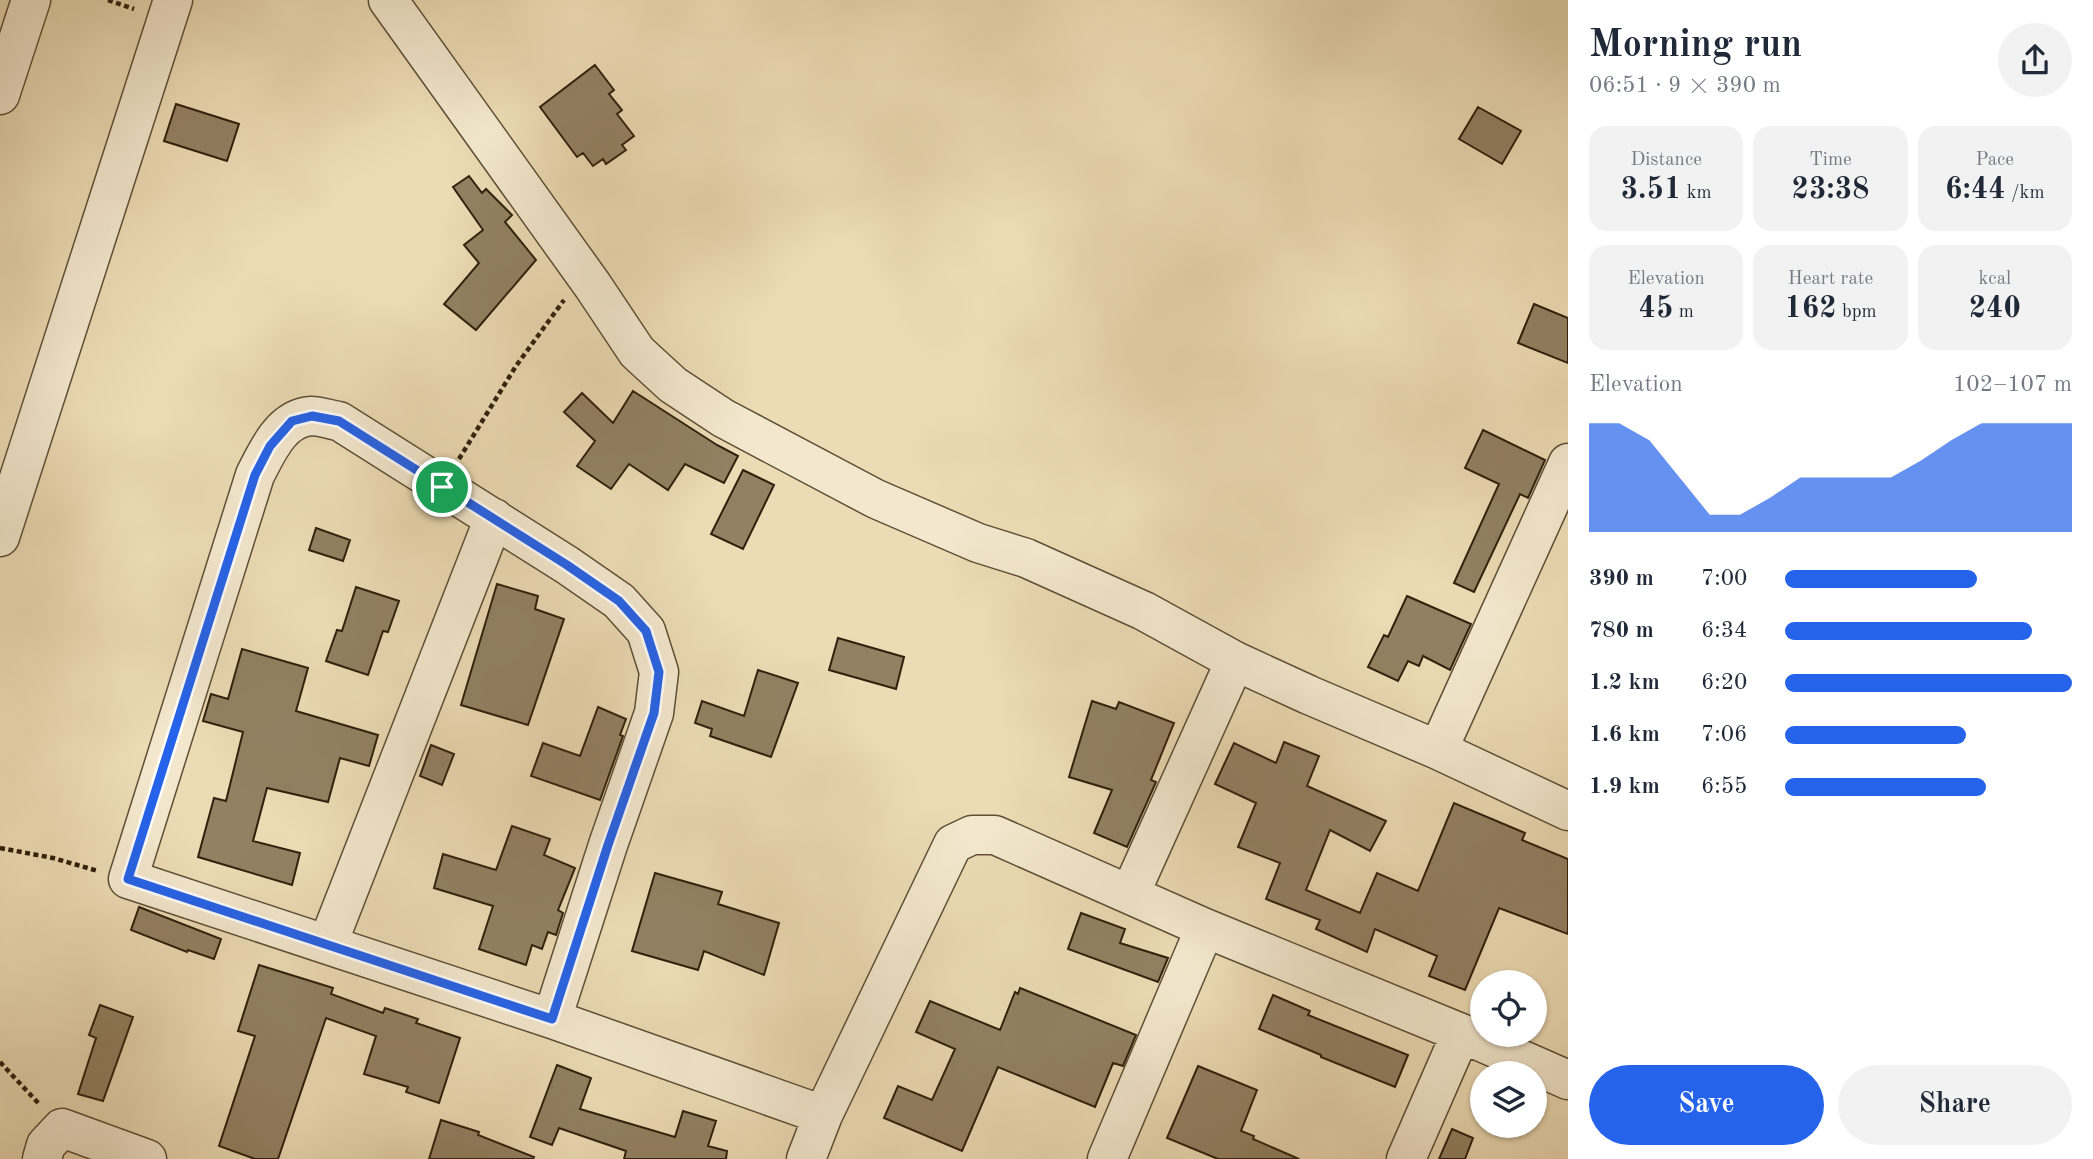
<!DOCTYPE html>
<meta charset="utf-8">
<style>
body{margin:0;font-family:"Old Standard TT",serif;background:#f2f2f3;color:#1f2937;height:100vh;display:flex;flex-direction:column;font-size:26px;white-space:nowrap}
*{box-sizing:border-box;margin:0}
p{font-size:23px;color:#747a83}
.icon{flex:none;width:38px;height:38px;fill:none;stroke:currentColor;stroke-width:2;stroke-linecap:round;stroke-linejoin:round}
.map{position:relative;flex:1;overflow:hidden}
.panel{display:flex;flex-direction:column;background:#fff;width:525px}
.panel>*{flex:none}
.buttons{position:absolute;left:1470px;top:970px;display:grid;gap:14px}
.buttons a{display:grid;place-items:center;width:77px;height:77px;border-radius:50%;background:#fff;box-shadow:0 2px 5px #0004;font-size:35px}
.pin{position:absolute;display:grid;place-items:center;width:60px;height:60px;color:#fff;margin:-30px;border:4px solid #fff;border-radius:50%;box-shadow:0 2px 7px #0007}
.round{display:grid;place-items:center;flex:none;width:74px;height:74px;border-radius:37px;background:#f2f2f3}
.summary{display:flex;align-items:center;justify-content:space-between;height:119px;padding:0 21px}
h1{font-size:38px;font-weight:600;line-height:52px}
.figures{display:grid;grid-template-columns:repeat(3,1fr);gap:10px;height:119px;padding:7px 21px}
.figures div{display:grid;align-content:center;border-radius:18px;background:#f2f2f3;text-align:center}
.figures b{font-size:30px;font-weight:600}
.figures small{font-size:19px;font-weight:400}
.figures p{font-size:19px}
.chart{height:196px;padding:14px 21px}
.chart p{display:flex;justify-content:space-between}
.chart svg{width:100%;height:126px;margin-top:7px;fill:#2563eb;opacity:.7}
.action{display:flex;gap:14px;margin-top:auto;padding:14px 21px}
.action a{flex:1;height:80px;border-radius:42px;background:#2563eb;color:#fff;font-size:28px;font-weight:600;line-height:80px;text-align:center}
.action a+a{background:#f2f2f3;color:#1f2937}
ul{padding:0 21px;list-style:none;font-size:23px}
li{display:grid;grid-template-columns:112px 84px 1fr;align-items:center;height:52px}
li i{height:18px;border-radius:9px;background:#2563eb}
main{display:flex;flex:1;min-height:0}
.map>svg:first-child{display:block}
</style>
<main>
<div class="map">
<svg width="1568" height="1159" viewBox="0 0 1568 1159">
<rect width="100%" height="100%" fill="#ecdbb4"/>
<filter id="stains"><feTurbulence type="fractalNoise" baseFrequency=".00286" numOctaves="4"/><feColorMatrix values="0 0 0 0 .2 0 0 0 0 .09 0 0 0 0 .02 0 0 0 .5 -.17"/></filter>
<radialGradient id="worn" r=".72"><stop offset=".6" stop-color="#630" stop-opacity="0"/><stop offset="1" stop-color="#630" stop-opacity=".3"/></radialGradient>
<path fill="#928163" stroke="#30200c" stroke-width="2" d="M595 65 614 90 609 94 622 110 617 114 634 136 622 145 626 150 606 164 603 159 593 166 583 153 577 157 540 107Z
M176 104 239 124 227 161 164 141Z
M1478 107 1521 131 1502 164 1459 139Z
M469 176 482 193 486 189 512 215 505 222 536 260 476 330 444 304 479 263 464 245 483 230 453 187Z
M1534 304 1568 318V363L1518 343Z
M633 391 717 445 738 456 724 483 685 464 668 490 629 464 611 489 577 466 595 441 564 412 582 393 613 423Z
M1483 430 1545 460 1528 498 1520 494 1474 592 1454 583 1499 484 1465 468Z
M743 470 774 485 743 549 711 534Z
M316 528 350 540 343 561 309 550Z
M497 584 538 596 535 609 564 619 528 725 461 705Z
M356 587 399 601 388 632 383 631 368 675 326 661 337 630 342 631Z
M1407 596 1471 624 1450 670 1423 656 1419 666 1408 661 1398 681 1368 667 1384 635 1388 637Z
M838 638 904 657 896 689 829 670Z
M242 649 308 668 296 711 378 735 369 766 340 758 328 802 267 788 253 841 300 853 292 885 198 857 214 798 226 801 243 732 203 721 211 694 228 699Z
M758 670 798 683 771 757 710 736 712 729 695 723 702 701 744 716Z
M1092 701 1116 709 1119 702 1174 723 1151 780 1156 782 1127 847 1094 833 1112 790 1069 777Z
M598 707 626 719 620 735 623 736 600 800 531 776 543 743 580 756Z
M1284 742 1319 756 1307 786 1386 821 1370 851 1330 830 1306 890 1360 913 1377 873 1418 891 1454 803 1525 833 1522 840 1568 859V934L1499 908 1465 990 1429 976 1437 956 1375 929 1367 952 1316 929 1320 920 1266 899 1280 863 1238 847 1256 803 1215 784 1234 743 1276 763Z
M431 745 454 754 442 785 420 776Z
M512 826 550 839 544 855 575 868 558 910 563 913 556 935 548 932 542 949 532 945 526 965 479 949 493 906 434 888 443 854 496 870Z
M655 873 722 892 718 904 779 923 764 975 704 951 698 970 632 951Z
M139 907 221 939 214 959 188 950 187 952 131 930Z
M1081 913 1125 929 1120 943 1168 958 1158 982 1068 949Z
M259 965 333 988 331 994 383 1013 385 1008 418 1019 416 1023 460 1038 439 1103 406 1092 408 1087 364 1074 376 1036 326 1018 278 1159H255L219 1146 255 1036 238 1031Z
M1020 988 1136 1035 1123 1066 1113 1063 1095 1107 998 1067 962 1151 884 1118 898 1086 932 1100 955 1049 916 1032 930 1001 1000 1030 1015 992 1018 994Z
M1273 995 1310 1011 1308 1015 1408 1055 1395 1087 1321 1057V1055L1259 1029Z
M100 1005 133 1017 103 1101 78 1094 96 1038 89 1035Z
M557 1065 591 1078 580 1109 675 1137 683 1111 716 1121 708 1146 727 1151 726 1159H624L626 1151 559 1128 552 1145 530 1137Z
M1198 1066 1257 1090 1241 1131 1254 1136 1253 1139 1299 1159H1218L1167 1138Z
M441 1120 479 1132 478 1135 534 1157 533 1159H429Z
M1452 1129 1473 1138 1465 1159H1439Z"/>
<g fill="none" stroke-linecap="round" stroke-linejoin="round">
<g stroke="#5f4f36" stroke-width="41">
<path id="minor" d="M388 0 593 286 637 352 673 385 723 418 876 499 978 543 1026 558 1144 611 1235 661 1309 695 1438 750
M0 95 31 0
M1568 463 1438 750 1568 811
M0 537 173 0
M1130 894 1235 661
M328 943 494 518
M552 1019 608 845 654 713 659 672 646 631 619 601 567 565 339 421C331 420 320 416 311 416 281 418 267 452 255 475L128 879 552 1019 823 1115
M42 1159 46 1145 62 1128 147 1159
M806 1159 823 1115 953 844 972 835H995L1205 928 1461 1033 1568 1080
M1107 1159 1205 928
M1406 1159 1461 1033"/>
</g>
<path stroke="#30200c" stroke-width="4.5" stroke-dasharray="5 3.5" stroke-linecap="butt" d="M108 0 134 9
M459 459 516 366 564 300
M0 848 53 858 98 871
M0 1062 40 1105"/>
<use href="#minor" stroke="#f3e8ce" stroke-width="38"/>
</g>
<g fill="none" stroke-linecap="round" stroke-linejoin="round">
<g stroke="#fff" stroke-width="14">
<path id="route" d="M312 416 339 421 567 565 619 601 646 631 659 672 654 713 608 845 552 1019 128 879 255 475 270 446 292 421Z"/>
</g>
<use href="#route" stroke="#2563eb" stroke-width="9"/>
</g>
<rect width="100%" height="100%" filter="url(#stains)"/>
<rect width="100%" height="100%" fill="url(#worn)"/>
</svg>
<div class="buttons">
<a><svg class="icon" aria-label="locate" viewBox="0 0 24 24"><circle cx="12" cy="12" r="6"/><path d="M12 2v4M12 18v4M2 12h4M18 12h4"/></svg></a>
<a><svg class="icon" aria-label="layers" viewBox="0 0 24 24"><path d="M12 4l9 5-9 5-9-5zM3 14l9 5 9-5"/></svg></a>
</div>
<div class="pin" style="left:442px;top:487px;background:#1e9e55"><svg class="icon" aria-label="arrive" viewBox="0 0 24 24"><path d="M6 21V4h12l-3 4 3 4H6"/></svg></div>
</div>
<section class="panel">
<div class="summary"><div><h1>Morning run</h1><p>06:51 · 9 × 390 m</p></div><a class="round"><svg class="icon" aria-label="share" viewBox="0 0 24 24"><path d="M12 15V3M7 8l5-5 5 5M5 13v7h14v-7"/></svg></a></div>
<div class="figures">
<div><p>Distance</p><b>3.51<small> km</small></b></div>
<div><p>Time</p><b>23:38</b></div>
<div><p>Pace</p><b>6:44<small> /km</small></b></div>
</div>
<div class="figures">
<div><p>Elevation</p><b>45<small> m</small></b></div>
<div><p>Heart rate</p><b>162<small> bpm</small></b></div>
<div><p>kcal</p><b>240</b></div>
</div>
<div class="chart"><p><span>Elevation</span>102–107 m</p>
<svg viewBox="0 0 160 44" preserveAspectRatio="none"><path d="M0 44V6L10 6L20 12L30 25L40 38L50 38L60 32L70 25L80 25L90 25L100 25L110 19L120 12L130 6L140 6L150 6L160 6V44z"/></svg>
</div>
<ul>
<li><b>390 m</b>7:00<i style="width:67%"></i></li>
<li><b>780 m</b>6:34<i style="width:86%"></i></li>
<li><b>1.2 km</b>6:20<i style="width:100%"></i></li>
<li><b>1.6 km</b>7:06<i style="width:63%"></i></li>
<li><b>1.9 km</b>6:55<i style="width:70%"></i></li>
</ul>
<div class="action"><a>Save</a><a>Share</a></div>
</section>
</main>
